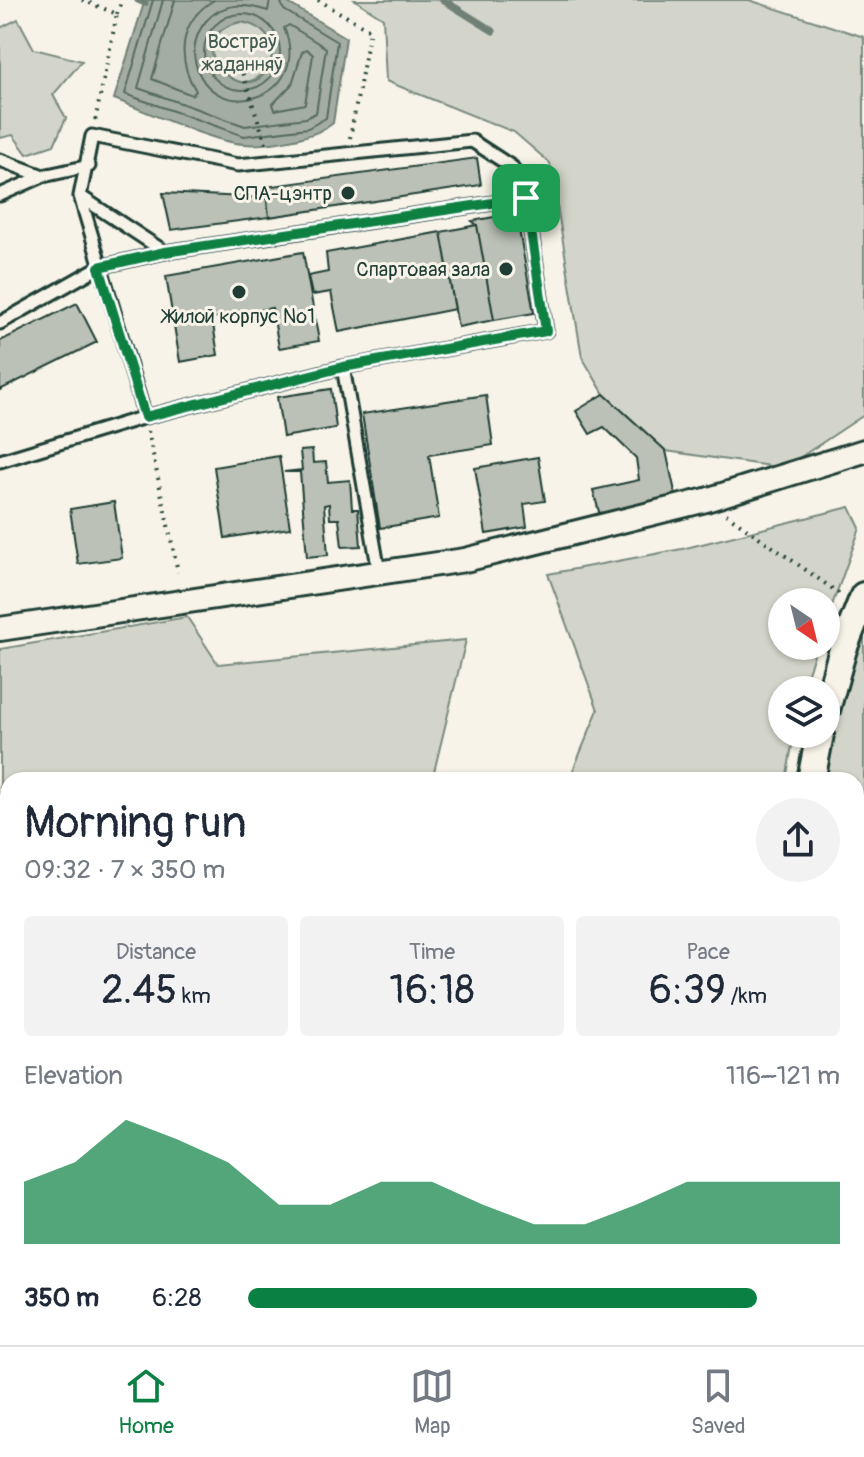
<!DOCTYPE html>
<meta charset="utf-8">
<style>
body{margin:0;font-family:Pangolin,sans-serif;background:#f2f2f3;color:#1f2937;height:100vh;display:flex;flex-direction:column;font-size:30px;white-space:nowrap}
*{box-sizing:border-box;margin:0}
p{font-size:26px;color:#747a83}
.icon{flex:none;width:44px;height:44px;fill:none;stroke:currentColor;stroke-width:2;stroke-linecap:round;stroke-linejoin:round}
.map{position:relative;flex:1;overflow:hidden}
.sheet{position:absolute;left:0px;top:772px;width:864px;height:574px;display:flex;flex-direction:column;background:#fff;border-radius:24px 24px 0 0;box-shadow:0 2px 6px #0004}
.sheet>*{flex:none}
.needle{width:52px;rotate:145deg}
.controls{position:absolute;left:768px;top:588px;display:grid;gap:16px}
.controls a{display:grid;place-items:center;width:72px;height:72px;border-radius:50%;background:#fff;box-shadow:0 2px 6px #0004;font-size:40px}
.pin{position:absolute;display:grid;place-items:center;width:68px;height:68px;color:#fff;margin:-34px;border-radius:16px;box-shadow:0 4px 12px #0006}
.round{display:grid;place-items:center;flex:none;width:84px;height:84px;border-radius:42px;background:#f2f2f3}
.head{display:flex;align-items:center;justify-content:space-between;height:136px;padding:0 24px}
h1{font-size:44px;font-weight:600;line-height:60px}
.metrics{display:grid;grid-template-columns:repeat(3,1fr);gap:12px;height:136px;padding:8px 24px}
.metrics div{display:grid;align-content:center;border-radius:8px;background:#f2f2f3;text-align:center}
.metrics b{font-size:40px;font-weight:600}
.metrics small{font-size:22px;font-weight:400}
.metrics p{font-size:22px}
.chart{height:224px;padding:16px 24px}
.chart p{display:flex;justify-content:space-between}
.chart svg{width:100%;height:144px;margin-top:8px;fill:#0b8043;opacity:.7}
ul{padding:0 24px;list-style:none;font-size:26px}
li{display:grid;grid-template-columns:128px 96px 1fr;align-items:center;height:60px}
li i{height:20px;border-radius:10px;background:#0b8043}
.menu{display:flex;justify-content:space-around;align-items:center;height:112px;border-top:2px solid #e0e1e3;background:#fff;font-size:22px;color:#747a83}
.menu a{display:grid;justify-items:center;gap:4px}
.menu .on{color:#0b8043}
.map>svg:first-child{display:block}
</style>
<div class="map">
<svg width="864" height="1345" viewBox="0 0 864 1345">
<rect width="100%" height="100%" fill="#f7f3e8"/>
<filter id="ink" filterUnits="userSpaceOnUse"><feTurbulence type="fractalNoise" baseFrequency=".0125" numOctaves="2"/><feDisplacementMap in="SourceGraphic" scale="16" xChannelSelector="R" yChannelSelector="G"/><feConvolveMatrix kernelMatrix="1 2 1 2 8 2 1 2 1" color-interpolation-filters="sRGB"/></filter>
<g filter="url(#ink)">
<path fill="#d3d5ca" stroke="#79897f" stroke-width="2" d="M355 0H749L864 37V415L784 468 666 451 604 394 582 357 550 163 514 132 386 81 383 18Z
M18 19 34 49 82 61 53 95 66 118 54 145 27 154 13 135 0 138V28Z
M212 52a30 30 0 1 1 60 0a30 30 0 1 1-60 0Z
M850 507 860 528 826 622V602H782V646H817L802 690H782V734H794L786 780H569L598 710 548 574 682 549Z
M864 596V1345H751L752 1338H856V780H811L826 734V710Z
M187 617 218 664 466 640 432 780H8V1219L0 1218V649Z
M553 1338H725V1345H553Z"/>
<path fill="#a4ada3" stroke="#6f8077" stroke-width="2" fill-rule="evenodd" d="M145 0H283L346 38 333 123C316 138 266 146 244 144 213 142 146 111 114 99ZM241 22C260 25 277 39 271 60 251 122 169 38 241 22Z"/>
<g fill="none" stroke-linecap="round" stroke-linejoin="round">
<path stroke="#546a60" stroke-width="2" d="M153 0 125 94 244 136 308 128 326 118 337 42 284 10 280 0
M163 0 138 88 245 126 306 118 316 113 326 48 289 25 284 28C314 100 210 129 195 61 192 47 197 32 206 21 224 1 245 4 268 11L270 0
M175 0 152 79 192 95 196 91C176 58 179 21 214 0
M204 52a38 38 0 1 1 76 0a38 38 0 1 1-76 0Z
M307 49 313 55 305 104 275 110 273 104 292 84 302 52Z"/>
<path stroke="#6f8077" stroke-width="7" d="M138 0 145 3
M443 0 493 31"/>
</g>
<path fill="#bbc1b6" stroke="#1f3d34" stroke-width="2" d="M477 158 481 185 269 217 265 187Z
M163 193 267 198 269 217 171 230Z
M516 213 534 313 494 320 477 225 472 221Z
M477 225 494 320 458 327 441 232Z
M441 232 455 309 339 332 331 292 312 295 308 276 328 272 326 253Z
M303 252 319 341 279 348 272 308 212 318 218 355 180 362 166 276Z
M77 303 97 342 0 390V341Z
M331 389 336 428 283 437 277 397Z
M604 394 666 451 677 501 601 519 593 490 639 480 636 458 604 427 590 434 576 411Z
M486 395 493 445 429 455 439 518 380 528 362 414Z
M312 450 313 463 326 462 328 482 350 480 352 509H358L361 546 342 547 339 519H330L329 504 324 505 328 555 307 557 300 472H284L302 470 300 451Z
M279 456 290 528 225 538 214 467Z
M538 457 545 501 524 504 527 527 486 534 475 468Z
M114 502 122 558 78 564 70 509Z"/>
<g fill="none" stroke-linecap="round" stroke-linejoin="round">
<g stroke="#1f3d34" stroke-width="17">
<path id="service" d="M92 136 238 165 472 141 512 167 526 198 165 252 80 196Z
M0 160 43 176
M0 195 43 176 89 166
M80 196 145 417
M0 323 99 267 165 252
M343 367 379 572
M0 461 145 417 343 367 546 331 526 198"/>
</g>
<g stroke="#1f3d34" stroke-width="28">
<path id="minor" d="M0 629 465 560 706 500 864 451
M856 1287H864"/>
</g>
<g stroke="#1f3d34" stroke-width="32">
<path id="tertiary" d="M826 710 843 649 864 596
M811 780 820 734
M752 1345V1338"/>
</g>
<path stroke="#1f3d34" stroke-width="4" stroke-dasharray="2 6" stroke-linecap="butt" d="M82 0 117 14 95 121
M318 0 370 30 350 138
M117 14 122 0
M240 66 267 147
M540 196 554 194
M148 431 178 572
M726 514 840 594"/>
<use href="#service" stroke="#f7f3e8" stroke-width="11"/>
<use href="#minor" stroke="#f7f3e8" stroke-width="22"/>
<use href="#tertiary" stroke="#f7f3e8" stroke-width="26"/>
</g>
</g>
<g fill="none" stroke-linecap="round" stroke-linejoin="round" filter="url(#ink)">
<g stroke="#fff" stroke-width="16">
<path id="route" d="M526 198 546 331 343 367 145 417 99 267 165 252Z"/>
</g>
<use href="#route" stroke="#0b8043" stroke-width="10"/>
</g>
<g fill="#1f3d34" stroke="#f7f3e8" stroke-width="3">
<circle cx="348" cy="193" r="8"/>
<circle cx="506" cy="269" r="8"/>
<circle cx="239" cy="292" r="8"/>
</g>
<g text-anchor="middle" stroke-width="6" stroke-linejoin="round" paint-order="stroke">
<g font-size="20" fill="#435b52" stroke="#f7f3e8">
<text x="242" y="48">Востраў<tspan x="242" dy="23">жаданняў</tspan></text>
</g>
<g font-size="20" fill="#1f3d34" stroke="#f7f3e8" text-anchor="end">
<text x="332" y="200">СПА-цэнтр</text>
<text x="490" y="276">Спартовая зала</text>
<text x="239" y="323" text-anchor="middle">Жилой корпус №1</text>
</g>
</g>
</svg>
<div class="controls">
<a><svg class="needle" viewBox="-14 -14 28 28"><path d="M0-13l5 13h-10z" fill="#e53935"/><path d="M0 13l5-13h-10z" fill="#747a83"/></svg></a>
<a><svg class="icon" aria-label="layers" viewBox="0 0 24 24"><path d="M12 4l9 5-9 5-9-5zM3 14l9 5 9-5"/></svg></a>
</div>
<div class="pin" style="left:526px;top:198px;background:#1e9e55"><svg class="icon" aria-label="arrive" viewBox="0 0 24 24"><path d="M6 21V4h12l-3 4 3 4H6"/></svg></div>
<section class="sheet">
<div class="head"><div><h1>Morning run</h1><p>09:32 · 7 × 350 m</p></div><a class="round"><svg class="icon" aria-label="share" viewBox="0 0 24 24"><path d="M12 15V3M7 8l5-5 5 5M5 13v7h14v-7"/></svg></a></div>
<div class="metrics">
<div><p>Distance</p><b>2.45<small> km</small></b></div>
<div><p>Time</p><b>16:18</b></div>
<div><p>Pace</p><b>6:39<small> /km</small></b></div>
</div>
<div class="chart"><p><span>Elevation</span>116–121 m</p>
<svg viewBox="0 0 160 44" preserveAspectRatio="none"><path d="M0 44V25L10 19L20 6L30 12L40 19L50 32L60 32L70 25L80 25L90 32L100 38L110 38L120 32L130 25L140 25L150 25L160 25V44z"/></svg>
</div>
<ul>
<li><b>350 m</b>6:28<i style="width:86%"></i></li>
</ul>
</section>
</div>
<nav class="menu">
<a class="on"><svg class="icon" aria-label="home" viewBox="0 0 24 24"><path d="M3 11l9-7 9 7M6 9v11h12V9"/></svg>Home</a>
<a><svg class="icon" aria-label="map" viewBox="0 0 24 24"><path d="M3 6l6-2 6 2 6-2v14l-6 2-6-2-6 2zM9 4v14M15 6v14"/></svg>Map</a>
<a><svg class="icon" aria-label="saved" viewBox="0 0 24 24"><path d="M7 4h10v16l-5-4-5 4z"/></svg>Saved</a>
</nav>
